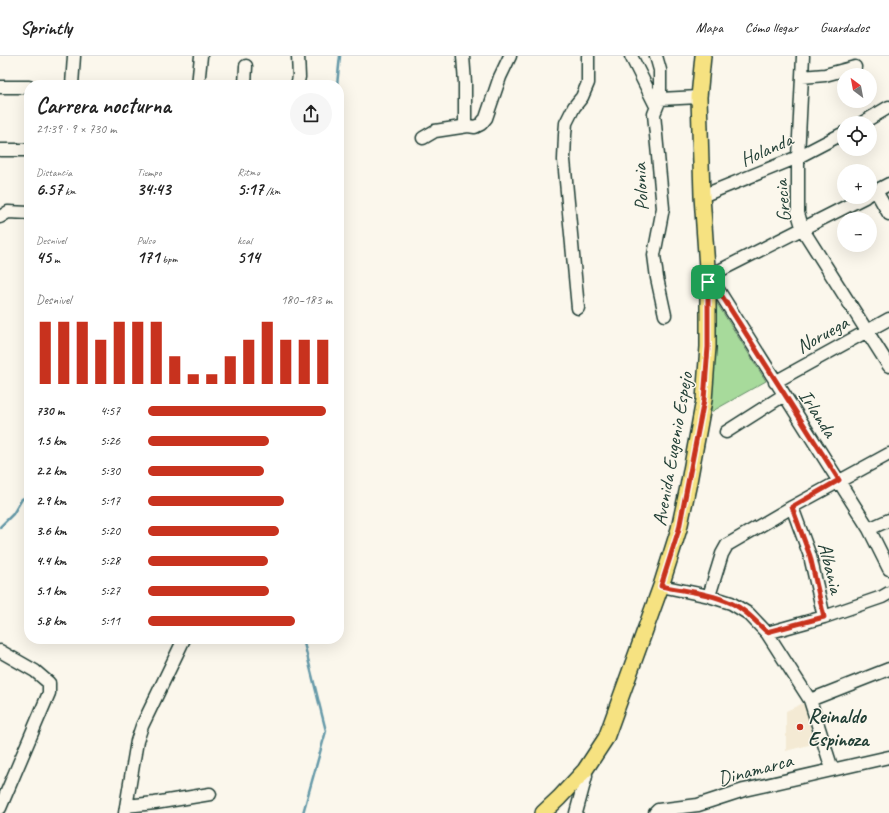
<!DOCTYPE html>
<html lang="es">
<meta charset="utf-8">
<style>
body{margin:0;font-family:Caveat,sans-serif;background:#f6f6f6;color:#222;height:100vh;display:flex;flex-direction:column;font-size:15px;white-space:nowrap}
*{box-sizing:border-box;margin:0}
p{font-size:13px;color:#767676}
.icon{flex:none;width:22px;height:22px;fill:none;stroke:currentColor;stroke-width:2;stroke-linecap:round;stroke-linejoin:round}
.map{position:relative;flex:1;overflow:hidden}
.side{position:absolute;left:24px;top:24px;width:320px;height:564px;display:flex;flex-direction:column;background:#fff;border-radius:16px;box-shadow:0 4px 16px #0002}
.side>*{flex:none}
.needle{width:26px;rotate:328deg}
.tools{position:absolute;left:837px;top:12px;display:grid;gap:8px}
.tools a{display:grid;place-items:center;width:40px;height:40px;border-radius:50%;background:#fff;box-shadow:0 4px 16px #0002;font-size:20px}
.pin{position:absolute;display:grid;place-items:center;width:34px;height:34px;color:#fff;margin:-17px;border-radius:8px;box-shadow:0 2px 6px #0006}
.round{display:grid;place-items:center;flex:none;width:42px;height:42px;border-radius:21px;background:#f6f6f6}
.head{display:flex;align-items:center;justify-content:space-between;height:68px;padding:0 12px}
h1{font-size:22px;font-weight:600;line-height:30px}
.metrics{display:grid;grid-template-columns:repeat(3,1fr);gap:6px;height:68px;padding:4px 12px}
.metrics div{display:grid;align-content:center}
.metrics b{font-size:17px;font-weight:600}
.metrics small{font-size:11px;font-weight:400}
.metrics p{font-size:11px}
.chart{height:112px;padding:8px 12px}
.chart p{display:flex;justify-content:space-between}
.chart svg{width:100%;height:72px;margin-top:4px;stroke:#c8321e;stroke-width:6}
ul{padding:0 12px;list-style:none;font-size:13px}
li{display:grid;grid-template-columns:64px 48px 1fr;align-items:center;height:30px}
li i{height:10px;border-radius:5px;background:#c8321e}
header{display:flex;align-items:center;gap:24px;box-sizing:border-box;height:56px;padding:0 20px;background:#fff;border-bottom:1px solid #e0e0e0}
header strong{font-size:19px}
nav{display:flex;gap:22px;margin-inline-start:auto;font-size:14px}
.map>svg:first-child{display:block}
</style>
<header>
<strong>Sprintly</strong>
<nav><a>Mapa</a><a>Cómo llegar</a><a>Guardados</a></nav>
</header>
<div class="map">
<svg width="889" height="757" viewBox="0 0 889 757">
<rect width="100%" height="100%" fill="#fbf7ec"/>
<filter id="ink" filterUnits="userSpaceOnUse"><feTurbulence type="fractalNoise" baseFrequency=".025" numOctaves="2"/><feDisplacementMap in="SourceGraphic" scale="8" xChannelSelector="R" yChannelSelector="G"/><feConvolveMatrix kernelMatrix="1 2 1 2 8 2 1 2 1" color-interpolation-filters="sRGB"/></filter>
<g filter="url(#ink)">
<path fill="#f4ead4" d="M808 645 820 686 786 695V655Z"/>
<path fill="#a7da9b" stroke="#638c68" d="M713 241 766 325 711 356Z"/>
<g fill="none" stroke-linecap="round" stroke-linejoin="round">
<path stroke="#6599a8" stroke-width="2.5" d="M337 29 340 0
M0 471 13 458 22 443 29 440
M303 757 326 675 303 583"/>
<g stroke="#1f3d34" stroke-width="15">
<path id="minor" d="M463 0 465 27V66L468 70 475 71 481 68 486 62 500 21 510 0
M631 0 656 50
M656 0 660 14V43L654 58 663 152 654 199 657 222 665 259
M803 0 798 101V157L803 174 889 310
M802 21 825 19 855 11
M72 29 74 0
M198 29 201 0
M245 29 246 10
M297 29 299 21 298 0
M0 31H29
M660 43 699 41
M862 67 889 51
M423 82 435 75 468 70
M0 94H29
M876 135 889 158
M870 138 889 128
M702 140 798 101 844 77
M0 161 8 156 29 157
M707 221 865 141
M708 226 717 232 869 473 889 513
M578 252 564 104 565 79 566 67 574 51 582 41 588 27V0
M775 326 889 263
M726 376 784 339
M792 451 810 500 824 561
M869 473 889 464
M661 530 709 540 731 547 749 558 767 577 810 644 832 713
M709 540 722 498 727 489 792 451 889 398
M767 577 824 561 882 541 889 537
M0 595 35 615 49 627V637L0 752
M810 644 889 613
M126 750 155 747 210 738
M125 757 137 685 142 670 184 583
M576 757 586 720 585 714
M655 757 658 754 698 749 744 734 889 701"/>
</g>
<g stroke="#1f3d34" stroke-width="18">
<path id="major" d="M543 757 559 742 585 714 606 682 661 530 679 473 688 431 704 344 708 291V226L702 140 699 41 703 0"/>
</g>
<use href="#minor" stroke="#fbf7ec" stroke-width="12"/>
<use href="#major" stroke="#f6e281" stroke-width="15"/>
</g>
</g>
<g fill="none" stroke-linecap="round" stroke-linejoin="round" filter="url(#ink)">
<g stroke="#fff" stroke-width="8">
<path id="route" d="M708 226 717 232 839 424 792 451 810 500 824 561 767 576C756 566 745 553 731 547 710 537 684 535 661 530L679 473 704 344 708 291Z"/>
</g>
<use href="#route" stroke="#c8321e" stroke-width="5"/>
</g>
<circle fill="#c8321e" stroke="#fbf7ec" stroke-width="1.5" cx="800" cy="671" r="4"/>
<g text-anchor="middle" stroke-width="3" stroke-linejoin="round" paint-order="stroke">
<g font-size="20" fill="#1f3d34" stroke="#fbf7ec">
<text transform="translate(766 93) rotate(-24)" y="7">Holanda</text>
<text transform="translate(640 131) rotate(-93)" y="7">Polonia</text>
<text transform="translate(782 145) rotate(-95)" y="7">Grecia</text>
<text transform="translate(822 278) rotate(-29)" y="7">Noruega</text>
<text transform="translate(818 357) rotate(57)" y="7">Irlanda</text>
<text transform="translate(672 393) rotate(-80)" y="7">Avenida Eugenio Espejo</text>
<text transform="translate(831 512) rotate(76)" y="7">Albania</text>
<text transform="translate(755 713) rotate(-15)" y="7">Dinamarca</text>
</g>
<g font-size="20" font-weight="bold" fill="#1f3d34" stroke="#fbf7ec" text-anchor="start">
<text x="808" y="667">Reinaldo<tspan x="808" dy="23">Espinoza</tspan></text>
</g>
</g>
</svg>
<div class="tools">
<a><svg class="needle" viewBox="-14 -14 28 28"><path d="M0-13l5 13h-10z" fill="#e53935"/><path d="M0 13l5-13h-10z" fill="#767676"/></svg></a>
<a><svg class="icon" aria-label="locate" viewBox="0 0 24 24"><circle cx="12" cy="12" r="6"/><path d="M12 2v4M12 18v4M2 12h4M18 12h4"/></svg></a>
<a>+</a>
<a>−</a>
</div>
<div class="pin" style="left:708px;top:226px;background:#1e9e55"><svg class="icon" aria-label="arrive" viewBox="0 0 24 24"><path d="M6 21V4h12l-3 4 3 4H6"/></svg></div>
<section class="side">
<div class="head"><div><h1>Carrera nocturna</h1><p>21:39 · 9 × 730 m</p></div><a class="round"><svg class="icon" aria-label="share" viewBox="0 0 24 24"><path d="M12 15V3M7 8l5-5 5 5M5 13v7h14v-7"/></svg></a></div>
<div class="metrics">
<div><p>Distancia</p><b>6.57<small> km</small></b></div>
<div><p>Tiempo</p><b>34:43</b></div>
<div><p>Ritmo</p><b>5:17<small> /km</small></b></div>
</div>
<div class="metrics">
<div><p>Desnivel</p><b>45<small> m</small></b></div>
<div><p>Pulso</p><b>171<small> bpm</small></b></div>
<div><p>kcal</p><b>514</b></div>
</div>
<div class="chart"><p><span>Desnivel</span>180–183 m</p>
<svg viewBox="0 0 160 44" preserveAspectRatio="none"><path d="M5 44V6M15 44V6M25 44V6M35 44V17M45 44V6M55 44V6M65 44V6M75 44V27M85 44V38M95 44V38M105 44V27M115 44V17M125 44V6M135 44V17M145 44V17M155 44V17"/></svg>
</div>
<ul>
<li><b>730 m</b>4:57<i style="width:97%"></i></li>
<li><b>1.5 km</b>5:26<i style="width:66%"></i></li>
<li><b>2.2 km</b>5:30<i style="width:63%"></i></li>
<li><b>2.9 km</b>5:17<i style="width:74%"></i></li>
<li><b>3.6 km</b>5:20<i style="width:71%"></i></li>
<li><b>4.4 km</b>5:28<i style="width:65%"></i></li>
<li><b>5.1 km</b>5:27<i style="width:66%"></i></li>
<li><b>5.8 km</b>5:11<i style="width:80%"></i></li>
</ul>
</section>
</div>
